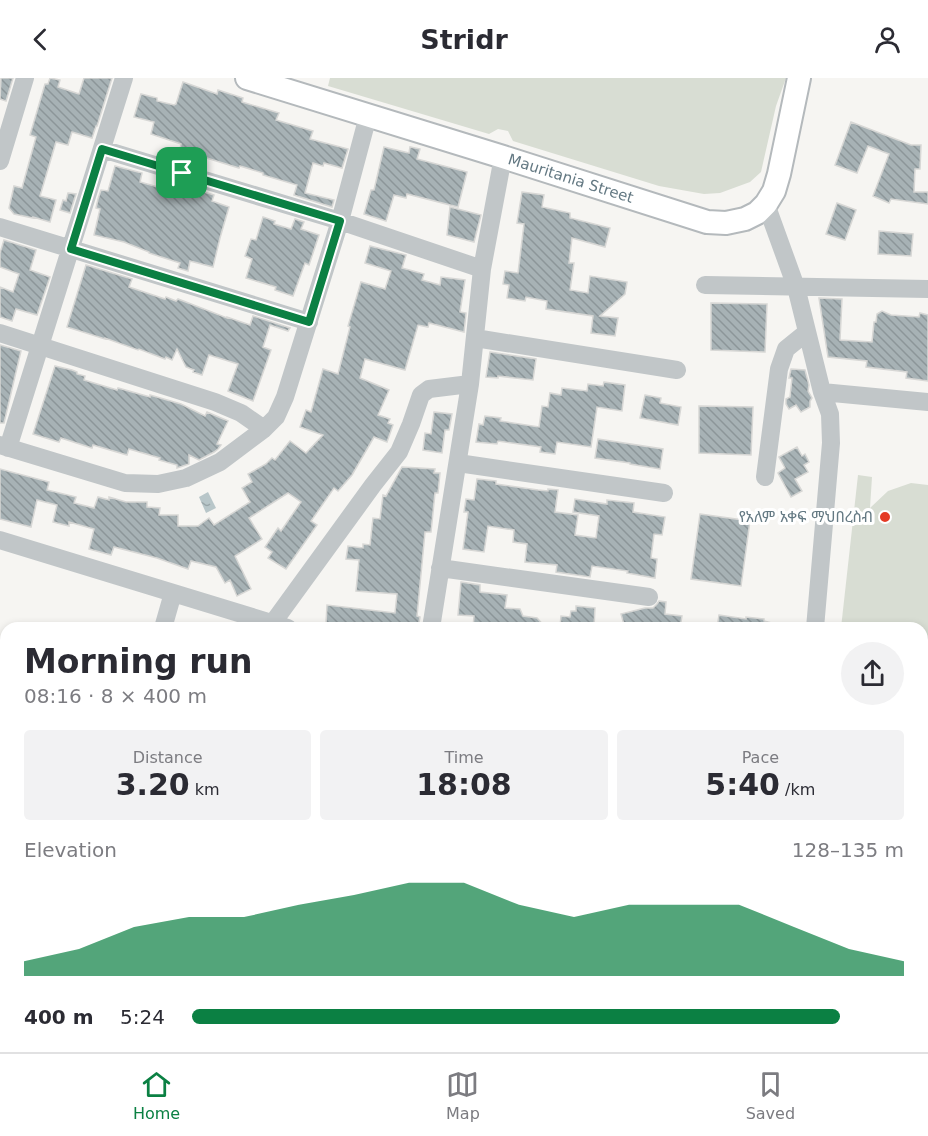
<!DOCTYPE html>
<meta charset="utf-8">
<style>
body{margin:0;font-family:"DejaVu Sans","Noto Sans Ethiopic",sans-serif;background:#f2f2f3;color:#2b2b33;height:100vh;display:flex;flex-direction:column;font-size:22px;white-space:nowrap}
*{box-sizing:border-box;margin:0}
p{font-size:20px;color:#7c7c81}
.icon{flex:none;width:33px;height:33px;fill:none;stroke:currentColor;stroke-width:2;stroke-linecap:round;stroke-linejoin:round}
.map{position:relative;flex:1;overflow:hidden}
.details{position:absolute;left:0px;top:544px;width:928px;height:430px;display:flex;flex-direction:column;background:#fff;border-radius:18px 18px 0 0;box-shadow:0 3px 9px #0003}
.details>*{flex:none}
.pin{position:absolute;display:grid;place-items:center;width:51px;height:51px;color:#fff;margin:-26px;border-radius:12px;box-shadow:0 3px 9px #0006}
.round{display:grid;place-items:center;flex:none;width:63px;height:63px;border-radius:32px;background:#f2f2f3}
.summary{display:flex;align-items:center;justify-content:space-between;height:102px;padding:0 24px}
h1{font-size:33px;font-weight:700;line-height:45px}
.stats{display:grid;grid-template-columns:repeat(3,1fr);gap:9px;height:102px;padding:6px 24px}
.stats div{display:grid;align-content:center;border-radius:6px;background:#f2f2f3;text-align:center}
.stats b{font-size:30px;font-weight:700}
.stats small{font-size:16px;font-weight:400}
.stats p{font-size:16px}
.chart{height:168px;padding:12px 24px}
.chart p{display:flex;justify-content:space-between}
.chart svg{width:100%;height:108px;margin-top:6px;fill:#0b8043;opacity:.7}
ul{padding:0 24px;list-style:none;font-size:20px}
li{display:grid;grid-template-columns:96px 72px 1fr;align-items:center;height:45px}
li i{height:15px;border-radius:8px;background:#0b8043}
header{display:flex;justify-content:space-between;align-items:center;height:78px;padding:0 24px;background:#fff;font-size:27px;font-weight:700}
.tab-bar{display:flex;justify-content:space-around;align-items:center;height:84px;border-top:2px solid #e1e1e2;background:#fff;font-size:16px;color:#7c7c81}
.tab-bar a{display:grid;justify-items:center;gap:3px}
.tab-bar .on{color:#0b8043}
.map>svg:first-child{display:block}
</style>
<header><svg class="icon" aria-label="back" viewBox="0 0 24 24"><path d="M15 5l-7 7 7 7"/></svg>Stridr<svg class="icon" aria-label="person" viewBox="0 0 24 24"><circle cx="12" cy="8" r="4"/><path d="M4 21q1-7 8-7t8 7"/></svg></header>
<div class="map">
<svg width="928" height="974" viewBox="0 0 928 974">
<defs>
<pattern id="water-ripples" width="26" height="14" patternUnits="userSpaceOnUse" patternTransform="scale(1.5)"><rect width="26" height="14" fill="#b8c6c9"/><path d="M2 4q2-2 4 0t4 0M15 11q2-2 4 0t4 0" fill="none" stroke="#99a6a9"/></pattern>
<pattern id="building-back-hatch" width="6" height="6" patternUnits="userSpaceOnUse" patternTransform="scale(1.5)"><rect width="6" height="6" fill="#a7b2b5"/><path d="M-1 5l2 2M0 0l6 6M5-1l2 2" fill="none" stroke="#8c9699"/></pattern>
</defs>
<rect width="100%" height="100%" fill="#f6f5f2"/>
<path fill="#d8ddd3" d="M330 0H786L776 28 761 94 750 104 720 115 704 116 659 108 513 63 508 53 498 51 489 56 328 8Z
M858 397 872 399 870 430 888 413 911 405 928 407V622L923 623 922 550H841Z"/>
<path fill="url(#water-ripples)" d="M208 414 216 430 206 435 199 419Z"/>
<path fill="url(#building-back-hatch)" stroke="#d7d7d5" stroke-width="1.5" d="M1 0H13L6 23 0 21Z
M50 0 60 2 58 9 79 16 84 0H112L97 48H96L92 60 72 54 68 67 56 64 40 118 56 122 50 144 33 139V140L14 136 9 130 14 108 22 110 36 59 30 57 45 6H48Z
M183 4 217 16 218 12 243 20 242 24 279 35 276 42 313 53 310 61 348 71 342 90 324 85 323 88 313 85 305 115 334 122 332 129 294 117 297 107 263 97V95L240 88 239 90 197 77 180 71 181 66 151 56 154 44 134 39 141 16 157 20V23L174 27 176 26Z
M851 44 911 67H921L920 91H915L914 114H928V126L891 121 889 125 873 118 889 76 868 68 857 95 835 87Z
M384 69 409 75 410 69 420 71 417 81 467 94 458 129 407 116 406 120 394 117 386 143 364 136 371 112H374Z
M115 88 142 95 140 104 172 113 173 107 201 115V113L214 117 212 123 229 129 220 160 213 189 190 183 188 193 178 190 180 185 149 175V174L124 164 94 157 100 131 96 130 98 121 101 112 108 113Z
M522 114 544 117 542 129 570 135V140L610 150 605 169 572 160 569 185H574L570 212 588 215 590 198 627 204 625 216 600 238 618 240 615 258 591 255 593 238 546 231 547 223 526 219 525 223 507 220 509 207 503 206 505 193 518 195 524 146 517 145Z
M68 115 76 116 70 135 60 132 63 122 66 123Z
M837 125 856 132 845 162 826 156Z
M450 129 481 137 474 164 447 157Z
M263 139 275 143 274 146 291 151 295 141 304 144 301 151 319 157 309 187 305 185 293 218 275 212 276 209 246 200 252 181 245 178 251 161 256 162Z
M879 153 913 156 911 178 878 176Z
M4 162 36 172 30 192 50 199 37 237 16 231 12 243 0 239V209L13 214 19 196 0 189V175Z
M370 168 406 177 402 190 424 196 422 202 440 207 441 199 465 202 460 234 466 235 464 254 429 245 428 249 418 247 405 292 365 281 360 300 389 312 378 337 390 341 388 345 393 347 387 364 374 359 352 397 338 413 334 410 311 443 317 447 286 491 268 480 272 474 265 469 278 450 281 453 301 424 288 415 249 440 262 461 235 478 251 511 237 518 230 502 225 505 216 489 191 483 188 491 157 480 114 469 111 477 89 471 94 451 69 444V448L53 444 57 427 37 422 31 449 0 441V391L49 404 47 412 76 419 74 425 94 430 98 419 109 422V419L126 424H147V429L160 430 159 437H178V448H198L209 440 214 447 250 424 242 410 252 404 248 396 266 386 272 380 275 382 290 363 306 375 323 357 300 349 306 332 311 334 323 291 338 296 350 249 348 248 361 204 385 211 391 193 365 185Z
M86 187 132 201 129 209 165 221 166 219 176 223 178 221 227 240V239L250 247 253 238 290 250 288 253 270 247 263 269 271 272 253 323 228 313 238 286 209 277 202 297 193 294 194 292 186 289 177 271 172 282 166 279 165 281 139 271 138 272 105 260V261L67 249Z
M819 220 842 221 840 262 872 264 874 244H876L877 236 882 233 891 237 919 239 920 235 928 237V303L906 300 907 294 866 289 867 283 828 279Z
M711 225 767 226 765 274 711 272Z
M0 267 21 273 4 345H0Z
M490 274 536 281 533 302 498 298V300L486 299Z
M55 288 72 292 77 294V296L85 298 84 302 117 312 118 310 150 319V317L181 326 205 338 207 334 228 343 217 366 221 367 218 371 214 374 199 382 189 377V386L177 390V387L159 382 160 380 129 371 127 377 93 367 92 370 61 360 59 364 33 356Z
M791 291 805 292 809 307 808 313 812 320 810 323V329L801 334 796 327 789 331 786 326V321L790 319 792 300H789Z
M604 304 625 307 622 333 597 329 591 369 557 364 555 376 540 374 541 369 498 363 497 366 476 364 479 346 483 347 485 338 501 340 500 343 539 349 542 328 548 329 550 315 561 317 562 310 587 313 588 306 603 308Z
M645 317 661 320 660 325 681 329 678 347 640 340Z
M699 328 753 329 751 377 699 375Z
M434 334 452 336 449 352H445L442 375 423 372 425 355 431 356Z
M598 361 663 371 660 391 630 386V385L595 380Z
M797 369 802 378 805 376 809 384 804 387 808 394 795 401 802 413 791 419 778 395 785 390 779 379Z
M402 389 435 391 434 395H440L438 415H435L431 454H425L417 538 420 539 418 550H353L354 547 326 545 327 527 395 535 397 516 356 513 359 482 346 481 348 468 363 470V466L370 467 373 440 380 441 383 417 386 418Z
M477 401 496 403V406L538 412 548 413V411L558 412 555 434 578 437 575 457 596 460 599 438 573 434 575 421 607 426V422L634 425 633 434 665 439 662 457 654 456 651 480 657 481 655 500 627 495 628 493 592 488 590 499 556 494 557 487 525 484 527 466 513 464 514 452 488 448 484 474 463 471 468 434H464L466 421 474 422Z
M700 436 750 443 741 508 691 501Z
M461 504 480 507V514L507 517 505 530 520 531 523 538 537 540 546 550H473L474 538 458 537Z
M659 523 666 524 665 536 682 538 680 550H625L621 536 645 530H653L657 526Z
M576 528 595 530 594 549 572 547V550L560 549 561 538 570 539 571 533H576Z
M719 537 746 541V539L764 541V543L772 545V550H717Z"/>
<g fill="none" stroke-linecap="round" stroke-linejoin="round">
<g stroke="#b4b9bc" stroke-width="26">
<g id="major">
<path id="s1" d="M247 0 503 79 707 144 726 145 745 141 757 135 766 126 774 113 779 96 799 0"/>
</g>
</g>
<path stroke="#c1c6c8" stroke-width="18" d="M102 71 340 143 482 191
M0 83 25 0
M766 126 796 209 822 314 830 336 831 365 815 550
M0 149 309 244
M705 207 928 211
M0 255 215 324 241 335 264 351
M475 260 677 292
M822 314 928 324
M0 367 125 405 158 406 186 400 220 384 264 351 276 339 285 319 340 143 368 38
M8 370 124 0
M458 385 664 415
M765 399 779 291 786 271 807 254
M0 462 288 550
M440 490 649 519
M272 546 373 407 399 374 411 346 421 317 429 311 470 306
M163 550 173 515
M431 550 470 306 482 191 503 79
M0 597 6 599
M922 647 928 646
M0 687 6 684
M0 889 6 885
M115 969 121 974
M860 969 866 974
M265 974 269 969
M478 974 482 969
M718 974 723 969"/>
<use href="#major" stroke="#fff" stroke-width="22"/>
</g>
<g fill="none" stroke-linecap="round" stroke-linejoin="round">
<g stroke="#fff" stroke-width="12">
<path id="route" d="M102 71 340 143 309 244 71 171Z"/>
</g>
<use href="#route" stroke="#0b8043" stroke-width="8"/>
</g>
<circle fill="#e43a24" stroke="#fff" stroke-width="2" cx="885" cy="439" r="6"/>
<g text-anchor="middle" stroke-width="6" stroke-linejoin="round" paint-order="stroke">
<g font-size="15" fill="#647983" stroke="#fff">
<text dy="5" stroke="none"><textPath href="#s1" startOffset="339">Mauritania Street</textPath></text>
</g>
<g font-size="15" fill="#647983" stroke="#fff" text-anchor="end">
<text x="873" y="444">የአለም አቀፍ ማህበረስብ</text>
</g>
</g>
</svg>
<div class="pin" style="left:182px;top:95px;background:#1e9e55"><svg class="icon" aria-label="arrive" viewBox="0 0 24 24"><path d="M6 21V4h12l-3 4 3 4H6"/></svg></div>
<section class="details">
<div class="summary"><div><h1>Morning run</h1><p>08:16 · 8 × 400 m</p></div><a class="round"><svg class="icon" aria-label="share" viewBox="0 0 24 24"><path d="M12 15V3M7 8l5-5 5 5M5 13v7h14v-7"/></svg></a></div>
<div class="stats">
<div><p>Distance</p><b>3.20<small> km</small></b></div>
<div><p>Time</p><b>18:08</b></div>
<div><p>Pace</p><b>5:40<small> /km</small></b></div>
</div>
<div class="chart"><p><span>Elevation</span>128–135 m</p>
<svg viewBox="0 0 160 44" preserveAspectRatio="none"><path d="M0 44V38L10 33L20 24L30 20L40 20L50 15L60 11L70 6L80 6L90 15L100 20L110 15L120 15L130 15L140 24L150 33L160 38V44z"/></svg>
</div>
<ul>
<li><b>400 m</b>5:24<i style="width:91%"></i></li>
</ul>
</section>
</div>
<nav class="tab-bar">
<a class="on"><svg class="icon" aria-label="home" viewBox="0 0 24 24"><path d="M3 11l9-7 9 7M6 9v11h12V9"/></svg>Home</a>
<a><svg class="icon" aria-label="map" viewBox="0 0 24 24"><path d="M3 6l6-2 6 2 6-2v14l-6 2-6-2-6 2zM9 4v14M15 6v14"/></svg>Map</a>
<a><svg class="icon" aria-label="saved" viewBox="0 0 24 24"><path d="M7 4h10v16l-5-4-5 4z"/></svg>Saved</a>
</nav>
